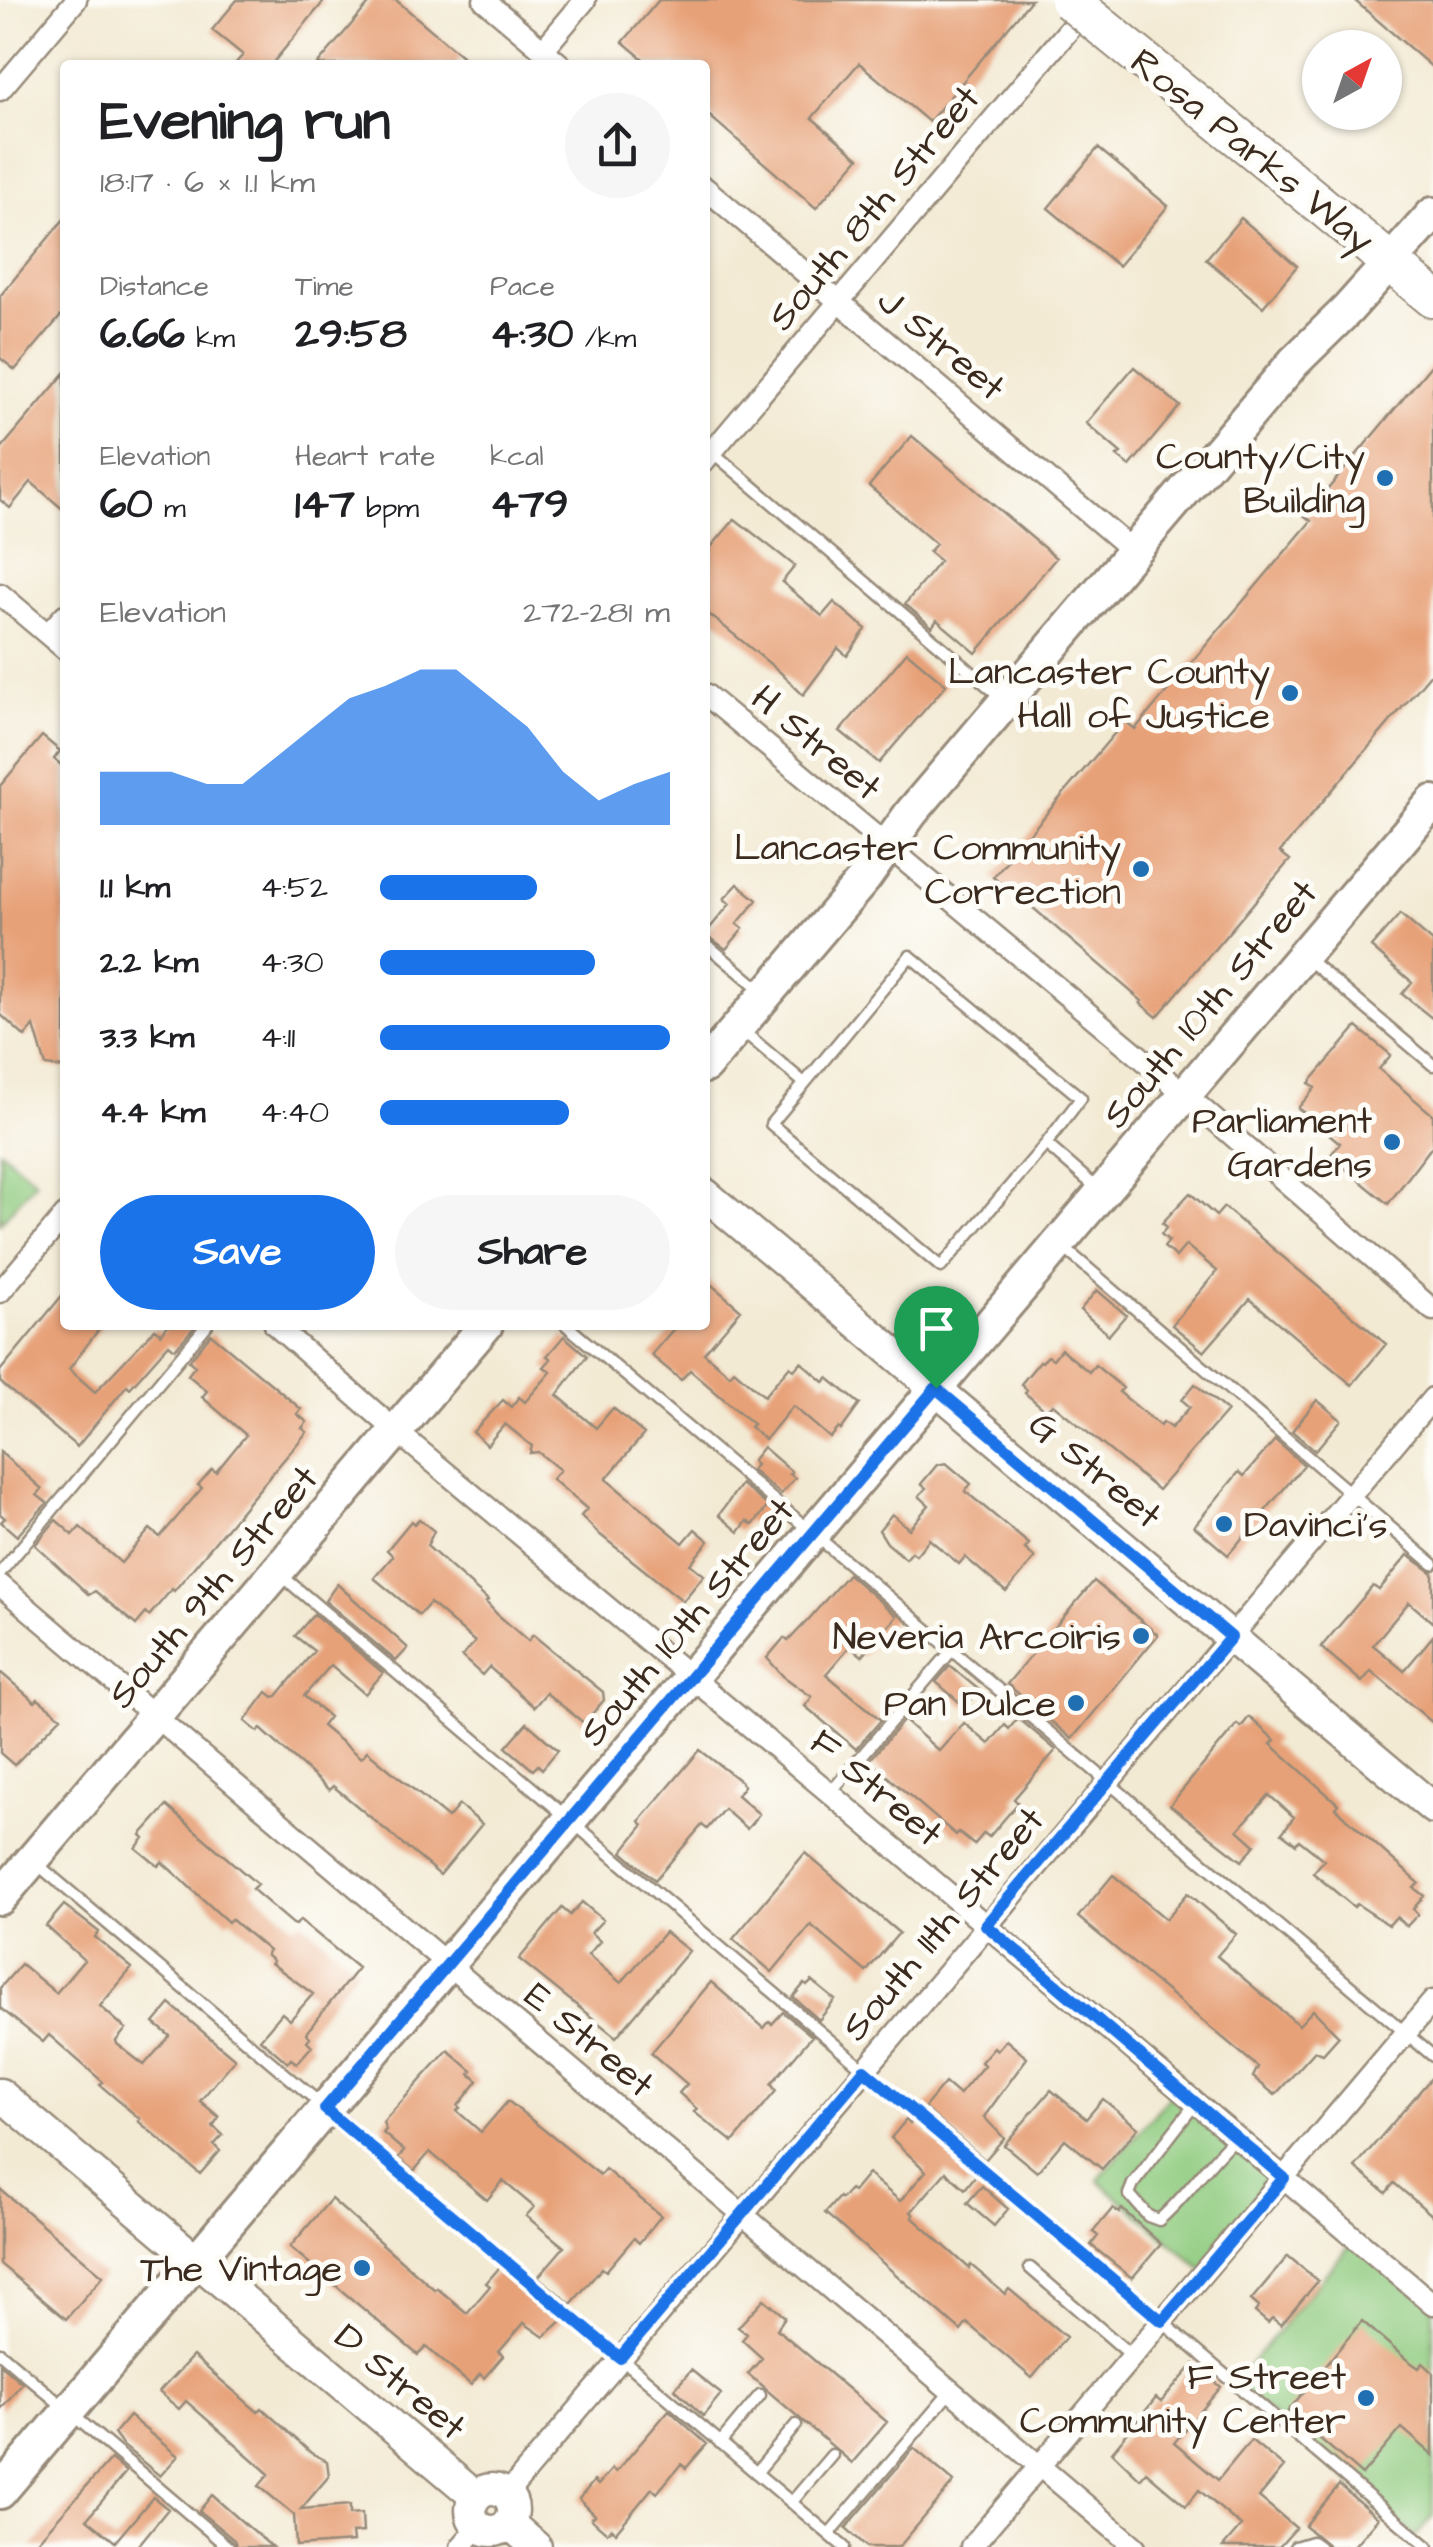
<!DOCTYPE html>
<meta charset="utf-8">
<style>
body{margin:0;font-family:"Architects Daughter",sans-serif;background:#f6f6f6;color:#202124;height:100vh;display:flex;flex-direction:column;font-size:38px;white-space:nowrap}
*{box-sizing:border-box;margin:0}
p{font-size:32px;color:#757577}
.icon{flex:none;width:55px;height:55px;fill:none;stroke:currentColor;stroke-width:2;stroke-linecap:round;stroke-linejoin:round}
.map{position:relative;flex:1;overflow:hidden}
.side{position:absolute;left:60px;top:60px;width:650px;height:1270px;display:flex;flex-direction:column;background:#fff;border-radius:10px;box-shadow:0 2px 8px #0004}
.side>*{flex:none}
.needle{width:65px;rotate:40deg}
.fabs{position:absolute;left:1302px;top:30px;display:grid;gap:20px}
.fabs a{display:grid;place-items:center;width:100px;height:100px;border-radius:50%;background:#fff;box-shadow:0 2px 8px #0004;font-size:50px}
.pin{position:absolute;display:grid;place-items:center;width:85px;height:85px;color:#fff;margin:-102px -42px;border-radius:50% 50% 50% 0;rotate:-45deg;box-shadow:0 0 10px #0007}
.pin .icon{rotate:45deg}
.round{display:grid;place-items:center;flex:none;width:105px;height:105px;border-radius:52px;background:#f6f6f6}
.head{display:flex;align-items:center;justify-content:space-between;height:170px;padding:0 40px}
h1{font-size:55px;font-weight:700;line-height:75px}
.figures{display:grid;grid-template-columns:repeat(3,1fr);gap:15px;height:170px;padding:10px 40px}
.figures div{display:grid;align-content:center}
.figures b{font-size:42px;font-weight:700}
.figures small{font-size:28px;font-weight:400}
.figures p{font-size:28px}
.chart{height:280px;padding:20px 40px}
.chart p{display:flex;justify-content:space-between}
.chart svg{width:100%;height:180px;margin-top:10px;fill:#1a73e8;opacity:.7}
.action{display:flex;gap:20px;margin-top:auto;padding:20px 40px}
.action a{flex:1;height:115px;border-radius:60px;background:#1a73e8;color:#fff;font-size:40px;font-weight:700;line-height:115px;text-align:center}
.action a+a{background:#f6f6f6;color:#202124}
ul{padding:0 40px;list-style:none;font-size:32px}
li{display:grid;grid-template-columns:160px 120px 1fr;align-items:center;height:75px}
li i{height:25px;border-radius:12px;background:#1a73e8}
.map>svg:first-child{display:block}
</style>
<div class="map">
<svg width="1433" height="2547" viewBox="0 0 1433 2547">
<rect width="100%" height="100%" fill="#fdfcf7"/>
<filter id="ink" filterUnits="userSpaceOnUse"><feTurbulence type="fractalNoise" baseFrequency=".01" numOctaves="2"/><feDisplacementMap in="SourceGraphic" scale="20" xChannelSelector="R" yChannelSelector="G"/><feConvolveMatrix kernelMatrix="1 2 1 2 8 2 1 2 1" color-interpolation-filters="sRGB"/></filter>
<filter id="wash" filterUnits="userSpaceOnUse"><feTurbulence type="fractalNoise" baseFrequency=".0048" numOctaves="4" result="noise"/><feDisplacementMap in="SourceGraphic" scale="40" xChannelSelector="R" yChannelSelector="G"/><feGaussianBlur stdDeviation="2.25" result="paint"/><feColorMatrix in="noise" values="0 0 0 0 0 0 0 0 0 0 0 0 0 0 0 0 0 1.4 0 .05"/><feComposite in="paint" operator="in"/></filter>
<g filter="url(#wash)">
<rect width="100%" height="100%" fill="#f3ead4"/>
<path fill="#91cc81" stroke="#667b50" stroke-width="2.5" d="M0 1150 36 1181 0 1223Z
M1177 2087 1284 2177 1204 2271 1098 2180Z
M1356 2238 1433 2304V2517L1416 2537 1234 2383Z"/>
<g id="blocks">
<path fill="#e7a178" d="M237 0H325L271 65H234L243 55 212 30Z
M372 0H396L462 56 455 65H317Z
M659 0H1031L929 122 859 63 812 118 859 158 816 208 705 112V65H650L623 42Z
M1354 0H1433V68Z
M1098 148 1168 206 1118 266 1048 208Z
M65 218V311L15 370 0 358V296Z
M1241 218 1297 266 1263 307 1206 259Z
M1433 363V671L1280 852 1290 860 1157 1017 1140 1003 1142 1001 1011 889 1009 891 993 877 1125 721 1135 729 1311 521 1300 512 1313 497 1318 501Z
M1134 367 1180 406 1130 466 1117 456 1121 453 1086 423Z
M65 373V511L31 482 10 508 0 500V450Z
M912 436 1056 558 976 653 937 620 932 627 905 604 940 561 929 552 936 544 869 486Z
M735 519 795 566 782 582 822 616 834 602 866 629 847 656 838 648 803 695 780 672 705 611V554Z
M907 652 946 685 879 763 840 731Z
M42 736 60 751 54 759 65 768V1068L46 1066 34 1026 25 1037 0 1014V786Z
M738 884 757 900 737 924 743 929 726 949 705 934 730 904 724 899Z
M1400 914 1433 942V1019L1402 994 1412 982 1371 947Z
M1357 1027 1391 1055 1379 1069 1433 1115V1145L1388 1204 1330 1156 1340 1143 1298 1108 1315 1088 1309 1083Z
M1190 1193 1216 1216 1224 1207 1386 1344 1352 1385 1250 1299 1204 1352 1172 1325 1217 1271 1186 1245 1176 1257 1164 1247 1169 1241 1161 1234 1167 1227 1162 1223Z
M705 1279 741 1310 704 1353 730 1375 734 1370 764 1396 790 1366 794 1370 801 1362 824 1382 828 1378 860 1404 841 1430 839 1428 830 1438 793 1406 765 1440 750 1427 753 1424 690 1370 681 1380 651 1355 677 1325H705Z
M1097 1290 1126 1315 1109 1335 1080 1310Z
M65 1292V1325H102L69 1369 95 1392 155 1329 161 1334 168 1325H196L175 1349 169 1344 130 1388 127 1385 77 1447 0 1382V1371Z
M211 1334 301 1409 297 1414 307 1422 302 1428 307 1432 174 1591 172 1589 149 1616 146 1613 136 1625 95 1591 89 1595 35 1545 56 1520 73 1535 80 1527 121 1563 150 1529 160 1537 202 1488 198 1485 212 1469 216 1472 246 1435 202 1397 207 1391 188 1375 195 1366 189 1361Z
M564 1336 587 1356 557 1395 596 1428 613 1408 644 1434 606 1479 683 1543 695 1529 709 1541 690 1564 704 1575 683 1601 598 1533 581 1516 587 1509 552 1479 560 1470 538 1452 530 1453 532 1446 505 1424 487 1445 473 1432 503 1400 511 1407 519 1397 525 1402 551 1372 544 1367 551 1359 547 1356Z
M1061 1349 1089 1372 1095 1365 1123 1388 1119 1392 1160 1426 1163 1422 1171 1428 1190 1407 1182 1400 1195 1384 1227 1411 1158 1490 1053 1404 1045 1410 1025 1393 1027 1390 1021 1384 1040 1361 1042 1362 1048 1356 1053 1359Z
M1317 1400 1341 1420 1315 1451 1292 1431Z
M1275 1440 1304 1465 1228 1555 1194 1526 1239 1472 1244 1476Z
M763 1447 792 1472 790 1474 795 1478 781 1494 751 1470 756 1465 752 1461Z
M0 1452 42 1489 37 1495 47 1503 17 1536 1 1522 5 1518 0 1514Z
M946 1463 971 1484 965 1491 1029 1544 1025 1549 1035 1558 1006 1592 965 1557 959 1564 929 1539 916 1555 912 1552 906 1559 887 1543 879 1530 892 1514 909 1529 929 1505 919 1496 926 1488 921 1484 937 1465Z
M741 1484 768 1506 753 1525 747 1521 739 1532 719 1515Z
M419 1519 434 1531 427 1546 488 1600 486 1602 497 1614 528 1641 533 1635 603 1692 604 1700 584 1723 546 1693 534 1707 489 1667 482 1675 462 1657 475 1642 430 1603 419 1615 374 1578 393 1556 387 1550 411 1521 414 1524Z
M1408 1555 1433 1573V1623L1409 1602 1373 1645 1404 1671 1433 1636V1723L1371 1671 1362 1682 1321 1647 1373 1586 1379 1590Z
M848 1574 897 1616 862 1656 850 1646 826 1674 881 1720 856 1749 805 1706 812 1697 783 1676 767 1658 784 1638 788 1641 809 1619Z
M1094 1581 1158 1635 1072 1739 1007 1684Z
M337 1584 408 1648 396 1661 325 1601Z
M314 1614 383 1673 365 1694 331 1665 304 1696 329 1717 322 1726 361 1758 367 1751 448 1818 459 1805 482 1824 440 1875 333 1786 329 1790 261 1729 258 1732 245 1721 267 1692 273 1697 277 1696 314 1651 295 1636Z
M950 1666 979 1690 965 1707 936 1682Z
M0 1672 35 1702 38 1699 61 1717 14 1765 0 1753Z
M1249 1717 1275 1740 1271 1744 1338 1804 1335 1808 1419 1883 1414 1888 1424 1896 1413 1909 1418 1914 1407 1926 1396 1917 1389 1925 1357 1904 1354 1907 1313 1873 1324 1860 1299 1840 1296 1844 1282 1833 1294 1817 1269 1795 1238 1830 1255 1845 1242 1861 1170 1805 1237 1724 1241 1727Z
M1018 1718 1056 1750 1014 1799 1018 1803 989 1837 984 1833 974 1845 958 1832 956 1835 869 1761 904 1720 939 1751 964 1723 989 1744 1005 1725 1009 1729Z
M527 1723 558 1750 542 1769 538 1765 533 1770 506 1747Z
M700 1750 740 1781 744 1786 737 1795 759 1814 747 1829 724 1809 707 1829 702 1825 655 1880 622 1852 643 1826 640 1821Z
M167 1806 257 1884 252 1889 293 1924 296 1925 300 1920 358 1968 306 2033 310 2037 307 2041 312 2046 297 2063 291 2059 288 2063 260 2039 282 2013 290 2020 313 1994 271 1963 273 1961 266 1955 269 1951 231 1919 228 1922 162 1862 158 1866 136 1848 144 1838 141 1835Z
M805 1853 899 1933 866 1972 811 1925 772 1972 733 1939Z
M1113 1875 1166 1919 1188 1893 1236 1934 1217 1956 1299 2025 1313 2010 1339 2036 1323 2054 1315 2051 1275 2095 1253 2077 1258 2067 1078 1917Z
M582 1902 603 1920 591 1933 600 1941 588 1955 621 1983 665 1932 689 1951 616 2037 519 1959 562 1908 570 1915Z
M64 1905 99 1932 95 1937 132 1968 100 2006 126 2029 116 2041 117 2044 144 2065 170 2036 154 2023 170 2004 235 2059 200 2101 219 2117 213 2126 223 2135 214 2145 220 2151 200 2174 138 2121 140 2119 100 2085 103 2082 49 2035 43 2042 0 2008V1988L21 1964 56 1993 84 1960 46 1926Z
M812 1981 835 2000 819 2020 793 1997 804 1984 807 1986Z
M711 1982 764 2028 769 2022 772 2024 783 2012 812 2036 771 2084 776 2091 733 2142 694 2112 697 2109 679 2093 687 2084 651 2053Z
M1006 2040 1027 2058 984 2117 1004 2138 985 2160 924 2108 945 2083 959 2095 984 2065 981 2062 994 2047 997 2050Z
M448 2050 472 2071 470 2074 478 2081 458 2106 460 2108 457 2111 481 2132 508 2101 600 2175 605 2169 661 2216 639 2243 634 2238 606 2271 602 2268 571 2304 538 2277 564 2247 526 2216 534 2207 503 2181 487 2200 430 2152 414 2171 398 2158 404 2151 383 2133 386 2130 383 2122Z
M1433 2076V2216L1394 2183 1386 2193 1355 2167Z
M1051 2090 1086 2119 1103 2099 1138 2128 1102 2169 1065 2139 1037 2172 1004 2145Z
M906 2120 910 2124 912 2121 976 2175 965 2189 946 2172 911 2212 914 2215 912 2217 969 2268 971 2265 1005 2294 1009 2289 1066 2337 1032 2378 967 2323 961 2331 825 2213 839 2197 841 2199 850 2189 853 2192 868 2174 900 2201 926 2171 891 2138Z
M982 2186 1008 2209 994 2226 967 2203Z
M0 2189 103 2276 66 2319 0 2264Z
M331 2199 435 2290 437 2288 467 2313 490 2286 486 2283 500 2267 563 2320 544 2337 524 2323 499 2352 503 2356 484 2378 480 2374 471 2385 426 2347 418 2355 290 2247Z
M1113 2208 1119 2213 1122 2209 1161 2244 1132 2278 1091 2245 1098 2236 1093 2232Z
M1288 2256 1318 2281 1281 2325 1272 2318 1268 2323 1255 2312 1259 2307 1251 2300Z
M764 2299 785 2317 777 2329 887 2422 852 2463 748 2374 762 2358 742 2340 747 2334 738 2327Z
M1362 2321 1406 2359 1419 2368 1423 2363 1433 2372V2455L1402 2428 1362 2475 1288 2411Z
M193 2356 258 2412 262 2408 311 2453 327 2461 329 2476 301 2509 350 2505V2514L362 2513 363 2532 352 2533 353 2542 296 2546 294 2515 259 2486 269 2474 186 2401 179 2409 159 2392Z
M0 2364 22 2383 0 2410Z
M1194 2364 1221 2387 1174 2443 1218 2480 1251 2440 1284 2467 1259 2497 1296 2528 1279 2547H1223L1241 2526 1199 2490 1186 2506 1146 2472 1140 2479 1112 2452 1156 2398 1161 2402Z
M691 2370 721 2394 703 2416 675 2389Z
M669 2410 707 2444 686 2468 681 2464 657 2493 652 2488 616 2532 611 2528 607 2533 591 2519 595 2515 579 2499 594 2481 598 2485 612 2469 616 2472Z
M129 2416 178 2456 160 2476 122 2445 114 2434Z
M914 2448 954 2482 899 2547H867L846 2528Z
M111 2459 126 2472 87 2519 115 2542 153 2497 168 2509 137 2547H32Z
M1339 2485 1378 2518 1353 2547H1330L1305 2526Z
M212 2495 239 2519 272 2547H237L234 2540 199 2511Z"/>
</g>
</g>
<g filter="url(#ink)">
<use href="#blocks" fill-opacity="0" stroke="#978a79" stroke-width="2.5"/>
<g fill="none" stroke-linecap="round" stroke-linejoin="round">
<g stroke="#978a79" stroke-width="15">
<path id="lane" d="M710 450 1002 698
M705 943 761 990
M1308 959 1433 1065
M743 1031 803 1082
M1046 1144 1081 1098 910 956 771 1124 941 1267 1046 1144 1099 1190
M1063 1247 1433 1564
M566 1325 1433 2056
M0 1573 207 1325
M281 1575 1428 2547
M830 1793 953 1649
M36 1863 844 2547
M1195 2104 1133 2184 1129 2194 1148 2216 1159 2220C1187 2196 1208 2162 1236 2137
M1030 2268 1132 2356
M0 2353 228 2547
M720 2443 760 2395
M756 2473 796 2425
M791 2503 832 2455
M829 2534 951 2391
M1295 2547 1312 2542 1319 2547"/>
</g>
<g stroke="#978a79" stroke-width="25">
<path id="street" d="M484 0 561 65
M543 50 585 0
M0 90 76 0
M705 188 1133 551
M705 460 1090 5
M0 594 65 649
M48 634 65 615
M705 694 1186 1095 1433 1310
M0 1292 65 1215
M275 1325 396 1431 825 1789 1433 2304
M0 1585 1135 2547
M506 2495 1433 1398
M461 2547 478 2527
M971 2547 1433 2001"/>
</g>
<g stroke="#978a79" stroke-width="35">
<path id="secondary" d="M705 1194 1433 1808
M0 2094 476 2497
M471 2510a21 21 0 1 1 42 0a21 21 0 1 1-42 0Z
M509 2523 536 2547"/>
</g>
<g stroke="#978a79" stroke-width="38">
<path id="primary" d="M705 1066 864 879 911 813 1294 362 1348 309 1433 214
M0 1898 486 1325
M0 2492 1433 802"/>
</g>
<g stroke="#978a79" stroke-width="42">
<path id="highway" d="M1287 177 1433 298"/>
</g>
<use href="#lane" stroke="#fff" stroke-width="10"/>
<use href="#street" stroke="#fff" stroke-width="20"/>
<use href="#secondary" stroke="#fff" stroke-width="30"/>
<use href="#primary" stroke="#fff" stroke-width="32"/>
<use href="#highway" stroke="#fff" stroke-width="38"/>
<g stroke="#978a79" stroke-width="42" stroke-linecap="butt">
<path id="highway-bridge" d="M1069 0 1287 177"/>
</g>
<use href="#highway-bridge" stroke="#fff" stroke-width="38"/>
</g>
</g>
<g fill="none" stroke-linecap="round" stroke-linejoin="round" filter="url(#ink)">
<g stroke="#fff" stroke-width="20">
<path id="route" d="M936 1388 1231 1637 986 1925 1284 2178 1162 2321 864 2070 620 2358 325 2109Z"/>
</g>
<use href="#route" stroke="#1a73e8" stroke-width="12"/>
</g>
<g fill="#1f6fb2" stroke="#fdfcf7" stroke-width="4">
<circle cx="1385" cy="478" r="10"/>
<circle cx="1290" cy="693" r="10"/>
<circle cx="1141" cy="869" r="10"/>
<circle cx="1392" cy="1142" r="10"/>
<circle cx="1224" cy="1524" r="10"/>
<circle cx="1141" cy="1636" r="10"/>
<circle cx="1076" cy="1703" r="10"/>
<circle cx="362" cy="2268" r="10"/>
<circle cx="1366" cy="2398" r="10"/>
</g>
<g text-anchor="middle" stroke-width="10" stroke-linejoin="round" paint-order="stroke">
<g font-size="38" fill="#3b2a1e" stroke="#fdfcf7">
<text transform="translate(1253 150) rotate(39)" y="13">Rosa Parks Way</text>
<text transform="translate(873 207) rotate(-50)" y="13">South 8th Street</text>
<text transform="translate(942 343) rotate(40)" y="13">J Street</text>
<text transform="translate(817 742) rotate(40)" y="13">H Street</text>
<text transform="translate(1209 1003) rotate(-50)" y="13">South 10th Street</text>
<text transform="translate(1096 1469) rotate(40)" y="13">G Street</text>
<text transform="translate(212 1586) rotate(-50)" y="13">South 9th Street</text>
<text transform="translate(686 1621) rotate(-50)" y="13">South 10th Street</text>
<text transform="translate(877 1787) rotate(40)" y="13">F Street</text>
<text transform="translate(942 1923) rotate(-50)" y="13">South 11th Street</text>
<text transform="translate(590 2039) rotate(40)" y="13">E Street</text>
<text transform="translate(401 2381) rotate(40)" y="13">D Street</text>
</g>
<g font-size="38" fill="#3b2a1e" stroke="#fdfcf7" text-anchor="end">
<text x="1365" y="469">County/City<tspan x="1365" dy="44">Building</tspan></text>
<text x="1270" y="684">Lancaster County<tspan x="1270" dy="44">Hall of Justice</tspan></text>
<text x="1121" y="860">Lancaster Community<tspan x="1121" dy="44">Correction</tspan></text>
<text x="1372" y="1133">Parliament<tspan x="1372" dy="44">Gardens</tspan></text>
<text x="1244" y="1537" text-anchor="start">Davinci's</text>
<text x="1121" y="1649">Neveria Arcoiris</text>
<text x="1056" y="1716">Pan Dulce</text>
<text x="342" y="2281">The Vintage</text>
<text x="1346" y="2389">F Street<tspan x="1346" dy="44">Community Center</tspan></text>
</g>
</g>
</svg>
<div class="fabs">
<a><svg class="needle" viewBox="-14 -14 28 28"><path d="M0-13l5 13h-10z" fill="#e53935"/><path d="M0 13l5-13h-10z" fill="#757577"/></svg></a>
</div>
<div class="pin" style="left:936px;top:1388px;background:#1e9e55"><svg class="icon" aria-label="arrive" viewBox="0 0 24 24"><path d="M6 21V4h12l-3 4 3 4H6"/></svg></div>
<section class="side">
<div class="head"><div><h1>Evening run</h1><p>18:17 · 6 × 1.1 km</p></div><a class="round"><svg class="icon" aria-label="share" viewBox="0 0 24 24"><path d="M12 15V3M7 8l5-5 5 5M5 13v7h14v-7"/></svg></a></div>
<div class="figures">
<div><p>Distance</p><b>6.66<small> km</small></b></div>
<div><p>Time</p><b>29:58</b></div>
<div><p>Pace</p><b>4:30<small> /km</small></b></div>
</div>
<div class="figures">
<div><p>Elevation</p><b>60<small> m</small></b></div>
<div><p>Heart rate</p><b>147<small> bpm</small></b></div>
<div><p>kcal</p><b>479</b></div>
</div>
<div class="chart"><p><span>Elevation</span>272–281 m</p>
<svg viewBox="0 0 160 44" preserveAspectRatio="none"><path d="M0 44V31L10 31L20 31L30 34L40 34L50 27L60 20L70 13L80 10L90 6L100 6L110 13L120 20L130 31L140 38L150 34L160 31V44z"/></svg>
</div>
<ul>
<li><b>1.1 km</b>4:52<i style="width:54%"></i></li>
<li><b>2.2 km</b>4:30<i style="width:74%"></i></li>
<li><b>3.3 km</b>4:11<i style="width:100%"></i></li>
<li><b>4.4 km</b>4:40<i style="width:65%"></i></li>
</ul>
<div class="action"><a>Save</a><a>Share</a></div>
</section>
</div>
